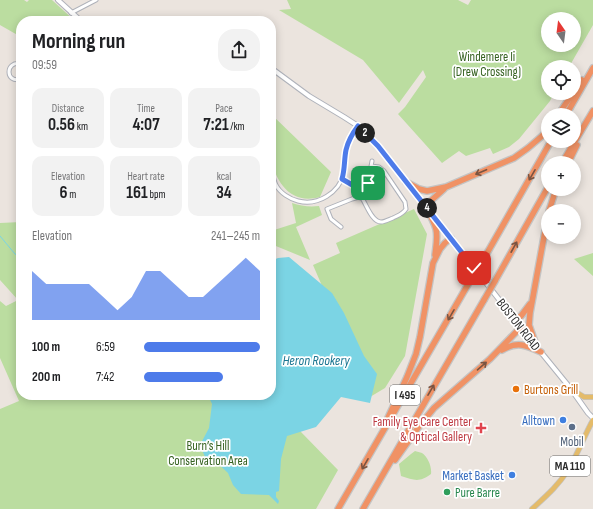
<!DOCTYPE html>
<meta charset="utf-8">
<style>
body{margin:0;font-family:"Sofia Sans Condensed",sans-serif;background:#f2f2f2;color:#202124;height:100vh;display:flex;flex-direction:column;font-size:15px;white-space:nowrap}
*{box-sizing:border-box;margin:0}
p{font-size:13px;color:#757577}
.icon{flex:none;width:22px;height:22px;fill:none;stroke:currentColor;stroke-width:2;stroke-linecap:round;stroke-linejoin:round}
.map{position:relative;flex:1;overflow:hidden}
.drawer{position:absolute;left:16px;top:16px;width:260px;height:384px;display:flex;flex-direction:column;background:#fff;border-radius:16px;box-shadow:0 2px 10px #0003}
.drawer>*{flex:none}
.needle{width:26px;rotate:346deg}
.buttons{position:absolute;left:541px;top:12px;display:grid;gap:8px}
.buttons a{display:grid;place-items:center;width:40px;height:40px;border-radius:50%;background:#fff;box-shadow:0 2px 10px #0003;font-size:20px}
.pin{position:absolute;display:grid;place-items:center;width:34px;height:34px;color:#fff;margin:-17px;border-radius:8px;box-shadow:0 2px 6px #0006}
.km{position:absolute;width:20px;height:20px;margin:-10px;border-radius:50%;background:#222;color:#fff;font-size:11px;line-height:20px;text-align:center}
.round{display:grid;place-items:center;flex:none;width:42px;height:42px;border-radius:16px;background:#f2f2f2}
.summary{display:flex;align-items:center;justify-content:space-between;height:68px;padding:0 16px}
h1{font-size:22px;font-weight:700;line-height:30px}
.stats{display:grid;grid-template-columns:repeat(3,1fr);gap:6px;height:68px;padding:4px 16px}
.stats div{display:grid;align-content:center;border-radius:10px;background:#f2f2f2;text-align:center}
.stats b{font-size:17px;font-weight:700}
.stats small{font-size:11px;font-weight:400}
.stats p{font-size:11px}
.chart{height:112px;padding:8px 16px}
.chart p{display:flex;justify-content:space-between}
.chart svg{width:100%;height:72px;margin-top:4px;fill:#4d7bea;opacity:.7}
ul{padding:0 16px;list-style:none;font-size:13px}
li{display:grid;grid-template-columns:64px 48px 1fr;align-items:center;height:30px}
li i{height:10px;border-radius:5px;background:#4d7bea}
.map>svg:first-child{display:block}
</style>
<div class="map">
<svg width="593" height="509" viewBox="0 0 593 509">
<rect width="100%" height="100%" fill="#ebe4de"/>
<path fill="#bbdda0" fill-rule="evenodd" d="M0 0H24L27 2 29 0H52L75 21H21V37L0 25Z
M287 0H458L468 5 471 0H593V25L569 67H548V93H554L550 101 519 139 509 147 493 154 490 148 466 156 459 151 442 163 398 114 405 107 426 77 423 70 399 103 363 60 279 10 291 9ZM548 19H574V45H548Z
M271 114 331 172 320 197C291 205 276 183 271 158 270 153 271 147 271 142 271 133 271 124 271 114Z
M292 203C301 206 309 207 319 206L322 215 296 227 310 260 271 244V231L296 223Z
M414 209 427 234 405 356 385 388 370 397 313 265 340 253 336 243Z
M21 222V395H265L338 470 316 509H0V409L19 401 0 358V301L6 306 18 300 0 280V223Z
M593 253V276L574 259Z
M415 451C417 452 420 452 422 453 428 457 432 467 431 474 419 483 414 480 401 476L399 464 411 454Z"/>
<path fill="#7bd4e4" d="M289 257 332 293 344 313 364 356 377 374 370 403 341 397 316 427 287 436 281 459 279 491 276 492V497L279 501 278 504 269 495 241 494 233 485 228 473 212 458 205 457 200 445 209 428 212 404 208 395H271V261L278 258Z"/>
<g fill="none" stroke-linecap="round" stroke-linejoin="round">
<path stroke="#7bd4e4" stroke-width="1" d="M0 236 15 254 21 258"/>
<g stroke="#afb2ba" stroke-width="5">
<path id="street" d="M71 13 96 0
M21 64C5 60 5 84 21 79
M271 170C273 175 274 181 276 185 280 193 290 199 298 201 318 206 339 193 344 173 346 164 344 154 347 145 349 138 353 132 358 126
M342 179 363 190 365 193 364 195 361 198 357 197 356 194 357 191 361 190
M365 194 367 188 372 161
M362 198C366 204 372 222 381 222 385 222 390 219 393 218 399 215 403 214 406 209L405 202 384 171 379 167 371 166
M341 227 331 219 327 209 352 199 359 197"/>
</g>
<g stroke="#afb2ba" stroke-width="6">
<path id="secondary" d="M58 0 81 21
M271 68 309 96 344 117 358 126 378 146 426 207
M432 214 534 344
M540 351 571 389 588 413 593 418"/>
</g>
<g stroke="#c4c4c4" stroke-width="6">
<path id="primary" d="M571 389 584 397H593
M532 509C545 497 558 486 568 470 578 454 584 436 593 420"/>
</g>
<g stroke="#c4c4c4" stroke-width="8">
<path id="highway" d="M574 92 582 80
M558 115 573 93
M566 115 593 68
M562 163 593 111
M568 163 577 145
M406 182 419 189 427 191 446 187 514 158 528 148 542 136 548 129
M549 211 556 189
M435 255C436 246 438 238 436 229 434 221 429 213 425 206L444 189
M482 262 551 141
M495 281 548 187
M515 319 521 316 530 304
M536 345 529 325 530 313 548 215
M502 350C517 341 526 345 541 352
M387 420 407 377 416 354 420 337 433 263 440 249 445 243 451 238
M395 460 420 425 434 408 490 359 521 327
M338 509 470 281
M363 509 484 300"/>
</g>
<use href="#street" stroke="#fff" stroke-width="3"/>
<use href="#secondary" stroke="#fff" stroke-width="4"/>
<use href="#primary" stroke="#e4bb6a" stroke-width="4.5"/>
<use href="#highway" stroke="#f09265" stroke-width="5.5"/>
<g stroke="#c4c4c4" stroke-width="8" stroke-linecap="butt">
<path id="highway-bridge" d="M470 281 482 262
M484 300 495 281"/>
</g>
<use href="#highway-bridge" stroke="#f09265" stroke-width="5.5"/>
</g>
<defs><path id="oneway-shaft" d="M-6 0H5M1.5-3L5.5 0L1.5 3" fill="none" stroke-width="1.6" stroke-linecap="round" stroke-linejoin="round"/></defs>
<g stroke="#7a5442">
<use href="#oneway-shaft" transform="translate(481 172) rotate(157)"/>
<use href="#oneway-shaft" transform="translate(532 175) rotate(120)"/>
<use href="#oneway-shaft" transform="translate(514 247) rotate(-61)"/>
<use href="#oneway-shaft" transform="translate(451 315) rotate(120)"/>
<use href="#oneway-shaft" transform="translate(482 366) rotate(-41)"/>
<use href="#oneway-shaft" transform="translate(431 390) rotate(-60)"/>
<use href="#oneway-shaft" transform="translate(365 464) rotate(120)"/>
</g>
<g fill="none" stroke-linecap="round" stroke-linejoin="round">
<g stroke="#fff" stroke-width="8">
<path id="route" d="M368 183 366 186 362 190H361L342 179C345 169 344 160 346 150 348 141 352 134 358 126L378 146 474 268"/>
</g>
<use href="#route" stroke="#4d7bea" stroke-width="5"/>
</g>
<circle fill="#e8710a" stroke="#fff" stroke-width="1.5" cx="516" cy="389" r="4"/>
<g fill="#3f7fe0" stroke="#fff" stroke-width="1.5">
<circle cx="563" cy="420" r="4"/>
<circle cx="512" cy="475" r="4"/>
</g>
<circle fill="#5c6f8a" stroke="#fff" stroke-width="1.5" cx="572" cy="427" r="4"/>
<path fill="#e0444e" stroke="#fff" stroke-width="1.5" d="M479 422h4v4h4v4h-4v4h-4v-4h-4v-4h4z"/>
<circle fill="#2e9e5b" stroke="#fff" stroke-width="1.5" cx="447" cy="492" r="4"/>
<g text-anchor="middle" stroke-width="3.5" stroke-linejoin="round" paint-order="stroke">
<g fill="#fff" stroke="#6b6b6b" stroke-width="1">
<rect x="390" y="385" width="30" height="20" rx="3"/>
<rect x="550" y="456" width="40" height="20" rx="3"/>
</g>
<g font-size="12" font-weight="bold" fill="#2b2b2b">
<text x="405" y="399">I 495</text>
<text x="570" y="470">MA 110</text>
</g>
<g font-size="13" fill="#366221" stroke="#fff">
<text x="487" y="61">Windemere Ii<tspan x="487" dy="15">(Drew Crossing)</tspan></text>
<text x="208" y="450">Burn’s Hill<tspan x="208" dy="15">Conservation Area</tspan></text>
</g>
<g font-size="13" fill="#2b2b2b" stroke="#fff">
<text transform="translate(519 324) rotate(52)" y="5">BOSTON ROAD</text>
</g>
<g font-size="13" fill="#c56008" stroke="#fff" text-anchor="start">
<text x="524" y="394">Burtons Grill</text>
</g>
<g font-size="13" fill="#366cbe" stroke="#fff" text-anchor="end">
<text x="555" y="425">Alltown</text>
<text x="504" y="480">Market Basket</text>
</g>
<g font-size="13" fill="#be3a42" stroke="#fff" text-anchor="end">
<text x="472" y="426">Family Eye Care Center<tspan x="472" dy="15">&amp; Optical Gallery</tspan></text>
</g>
<g font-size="13" fill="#4e5e75" stroke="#fff">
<text x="572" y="446">Mobil</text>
</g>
<g font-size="13" fill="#27864d" stroke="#fff" text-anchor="start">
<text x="455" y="497">Pure Barre</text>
</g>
<g font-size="14" font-style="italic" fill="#197591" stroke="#fff">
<text x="316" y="365">Heron Rookery</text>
</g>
</g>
</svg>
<div class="buttons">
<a><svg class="needle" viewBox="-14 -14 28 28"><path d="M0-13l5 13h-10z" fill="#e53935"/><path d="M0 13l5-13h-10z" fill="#757577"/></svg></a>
<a><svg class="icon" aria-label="locate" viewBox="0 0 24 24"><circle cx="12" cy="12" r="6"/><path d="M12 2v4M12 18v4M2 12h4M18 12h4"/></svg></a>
<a><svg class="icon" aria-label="layers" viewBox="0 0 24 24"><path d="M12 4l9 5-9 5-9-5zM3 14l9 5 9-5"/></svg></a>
<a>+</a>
<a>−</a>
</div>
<div class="pin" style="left:368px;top:183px;background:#1e9e55"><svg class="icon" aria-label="arrive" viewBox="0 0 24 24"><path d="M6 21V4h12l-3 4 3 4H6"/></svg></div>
<div class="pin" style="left:474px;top:268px;background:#d93025"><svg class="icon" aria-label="check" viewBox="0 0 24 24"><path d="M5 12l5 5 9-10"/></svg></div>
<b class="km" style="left:365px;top:133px">2</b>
<b class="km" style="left:427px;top:208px">4</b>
<section class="drawer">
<div class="summary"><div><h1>Morning run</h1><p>09:59</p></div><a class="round"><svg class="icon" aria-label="share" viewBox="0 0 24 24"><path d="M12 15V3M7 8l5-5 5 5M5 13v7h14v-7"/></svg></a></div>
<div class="stats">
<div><p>Distance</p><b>0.56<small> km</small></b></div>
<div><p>Time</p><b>4:07</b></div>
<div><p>Pace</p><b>7:21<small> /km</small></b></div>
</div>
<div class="stats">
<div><p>Elevation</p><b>6<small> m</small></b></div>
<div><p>Heart rate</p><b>161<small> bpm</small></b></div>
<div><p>kcal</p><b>34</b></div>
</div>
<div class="chart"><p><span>Elevation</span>241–245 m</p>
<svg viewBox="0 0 160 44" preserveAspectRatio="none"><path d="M0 44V14L10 22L20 22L30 22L40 22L50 30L60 38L70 30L80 14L90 14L100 22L110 30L120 30L130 22L140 14L150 6L160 14V44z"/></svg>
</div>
<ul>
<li><b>100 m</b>6:59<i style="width:100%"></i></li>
<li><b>200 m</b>7:42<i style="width:68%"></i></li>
</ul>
</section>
</div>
